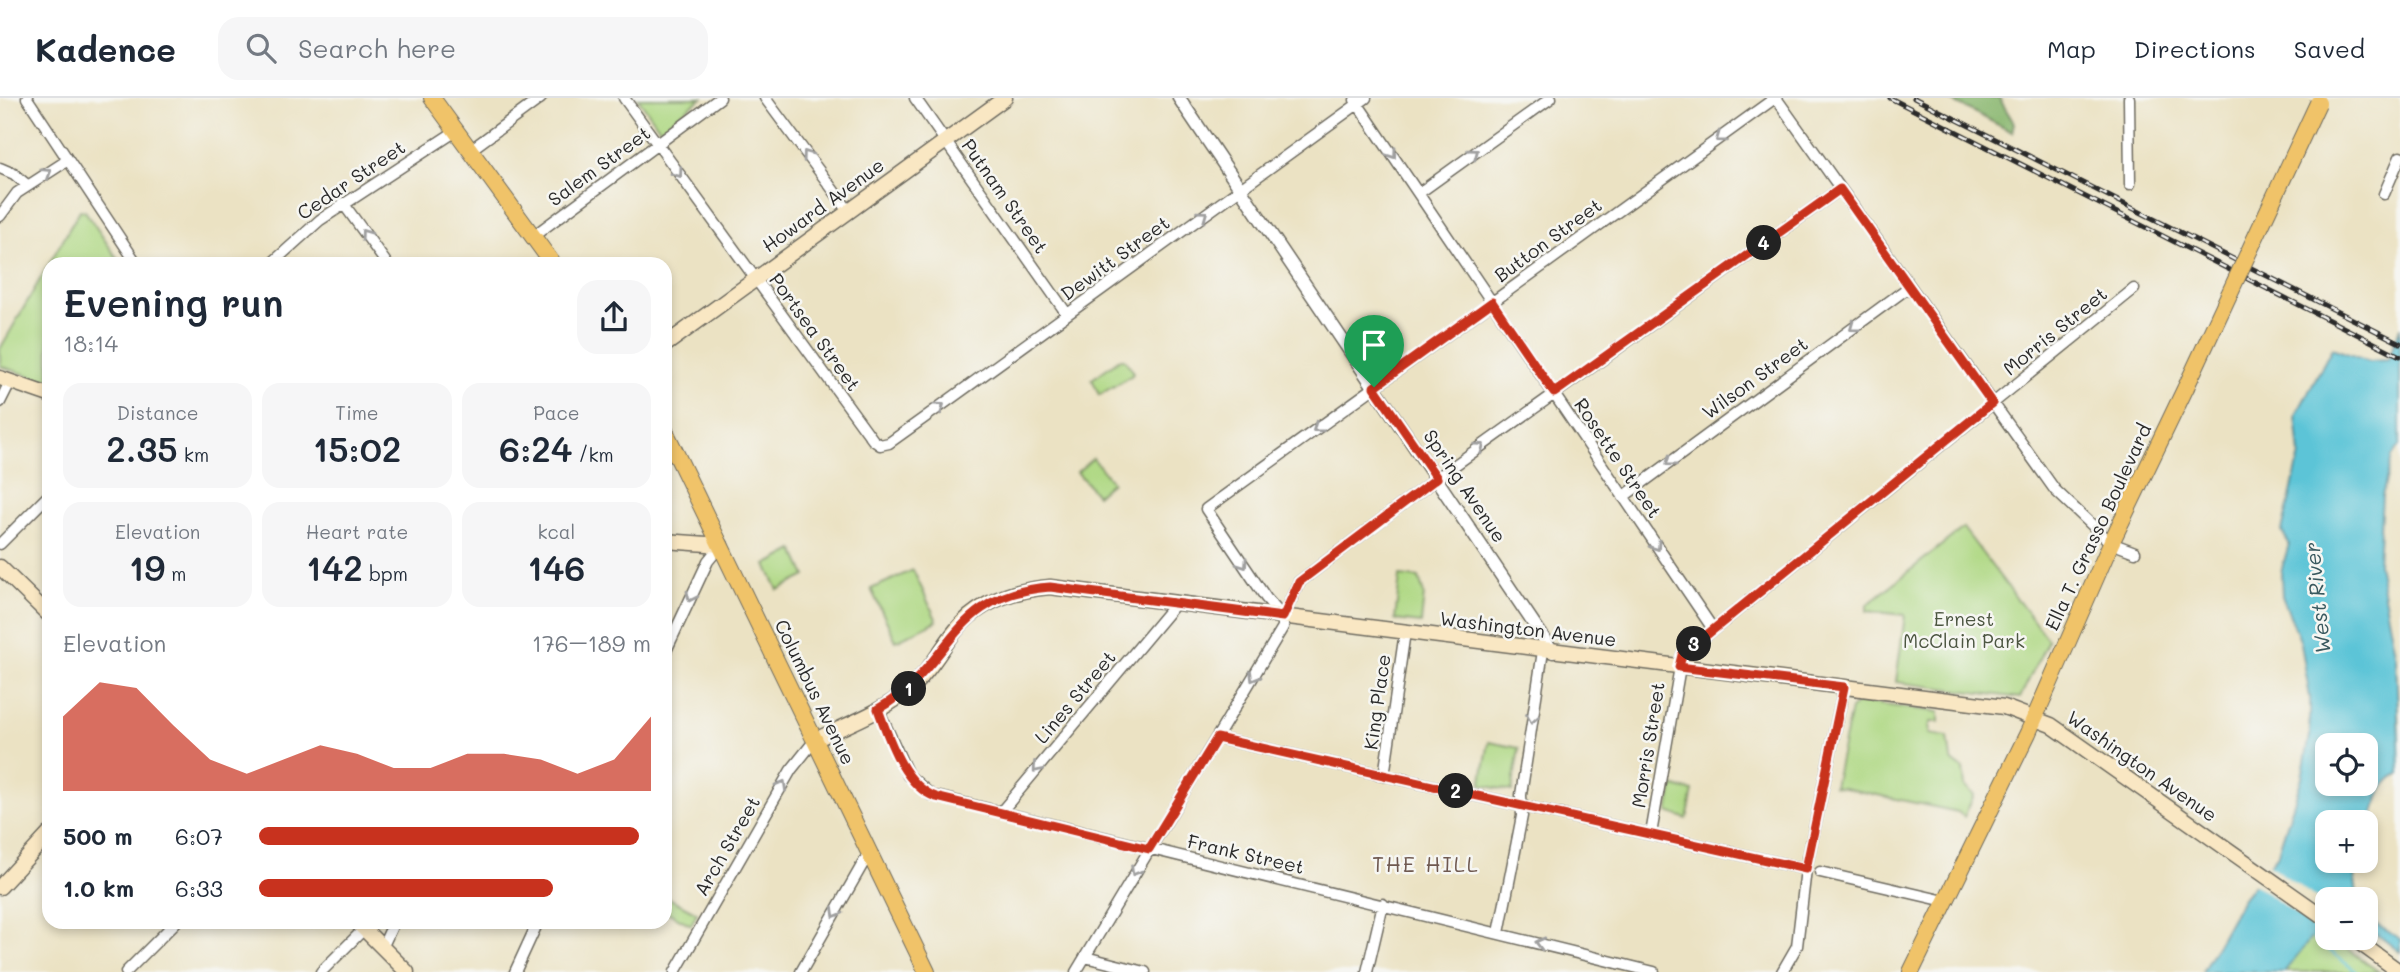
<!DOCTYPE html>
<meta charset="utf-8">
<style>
body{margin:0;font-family:Mali,sans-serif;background:#f6f6f7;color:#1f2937;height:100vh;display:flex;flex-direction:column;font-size:26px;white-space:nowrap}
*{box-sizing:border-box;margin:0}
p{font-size:23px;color:#747a83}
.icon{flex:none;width:38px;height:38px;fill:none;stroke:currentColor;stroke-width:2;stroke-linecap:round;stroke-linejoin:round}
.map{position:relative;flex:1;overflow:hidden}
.sheet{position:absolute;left:42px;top:159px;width:630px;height:672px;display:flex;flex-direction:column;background:#fff;border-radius:21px;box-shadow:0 4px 10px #0003}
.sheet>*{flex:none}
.buttons{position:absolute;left:2315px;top:635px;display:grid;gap:14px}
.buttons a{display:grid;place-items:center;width:63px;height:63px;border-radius:14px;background:#fff;box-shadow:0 4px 10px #0003;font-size:35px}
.pin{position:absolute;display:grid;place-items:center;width:60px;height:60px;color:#fff;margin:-72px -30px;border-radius:50% 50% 50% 0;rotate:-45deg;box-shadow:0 0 7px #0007}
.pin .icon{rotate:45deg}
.km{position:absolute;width:35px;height:35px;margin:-18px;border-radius:50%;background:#222;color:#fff;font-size:19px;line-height:35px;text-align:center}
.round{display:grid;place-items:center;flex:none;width:74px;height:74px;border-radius:21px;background:#f6f6f7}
.headline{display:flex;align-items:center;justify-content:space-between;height:119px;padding:0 21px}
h1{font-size:38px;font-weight:600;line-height:52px}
.metrics{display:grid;grid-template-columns:repeat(3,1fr);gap:10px;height:119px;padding:7px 21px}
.metrics div{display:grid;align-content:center;border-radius:18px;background:#f6f6f7;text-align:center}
.metrics b{font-size:35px;font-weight:600}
.metrics small{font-size:19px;font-weight:400}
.metrics p{font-size:19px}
.chart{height:196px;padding:14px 21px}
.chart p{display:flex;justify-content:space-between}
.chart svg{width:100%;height:126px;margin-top:7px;fill:#c8321e;opacity:.7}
ul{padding:0 21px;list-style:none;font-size:23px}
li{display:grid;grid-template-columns:112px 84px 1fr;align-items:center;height:52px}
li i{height:18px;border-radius:9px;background:#c8321e}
header{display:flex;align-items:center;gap:42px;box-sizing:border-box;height:98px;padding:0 35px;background:#fff;border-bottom:2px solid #e0e1e3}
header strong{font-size:33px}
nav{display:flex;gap:38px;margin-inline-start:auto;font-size:24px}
.search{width:490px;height:63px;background:#f6f6f7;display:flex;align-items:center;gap:18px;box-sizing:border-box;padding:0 24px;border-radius:21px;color:#747a83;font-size:26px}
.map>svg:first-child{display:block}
</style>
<header>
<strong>Kadence</strong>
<div class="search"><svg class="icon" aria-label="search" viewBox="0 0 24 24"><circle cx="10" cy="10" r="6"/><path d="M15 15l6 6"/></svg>Search here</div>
<nav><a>Map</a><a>Directions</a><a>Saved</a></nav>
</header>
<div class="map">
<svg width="2400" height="874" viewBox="0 0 2400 874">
<rect width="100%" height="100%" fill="#f6f6f2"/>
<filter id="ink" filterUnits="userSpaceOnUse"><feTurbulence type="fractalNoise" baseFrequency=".0143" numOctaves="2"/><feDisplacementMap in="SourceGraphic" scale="14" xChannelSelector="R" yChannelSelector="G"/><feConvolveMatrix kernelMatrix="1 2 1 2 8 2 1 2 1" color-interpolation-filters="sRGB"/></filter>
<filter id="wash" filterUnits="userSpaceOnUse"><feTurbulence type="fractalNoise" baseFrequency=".00686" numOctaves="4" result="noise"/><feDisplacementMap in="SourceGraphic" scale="28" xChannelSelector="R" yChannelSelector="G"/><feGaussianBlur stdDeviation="1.57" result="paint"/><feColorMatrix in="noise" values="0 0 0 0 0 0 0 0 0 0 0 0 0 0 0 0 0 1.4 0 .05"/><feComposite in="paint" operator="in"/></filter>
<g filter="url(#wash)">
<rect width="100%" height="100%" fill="#ebe2c3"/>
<path fill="#afd883" stroke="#6d8257" stroke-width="2" d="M638 0H702L660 31Z
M80 112 85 113 121 166H49V284L0 268V251Z
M1120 261H1124L1133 273 1132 277 1099 297 1092 281Z
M1093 360 1112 384 1097 397 1077 374Z
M1963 430 2048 542 2020 600 1896 584 1905 517 1867 513V507Z
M794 452 806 478 778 492 766 467Z
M913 472 937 523 896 543 871 491Z
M1400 478 1419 480 1424 496 1421 525 1395 522Z
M1860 604 1939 614V624H1930L1929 636 1948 639 1951 662 1963 671 1965 688 1974 697 1964 719 1958 714 1834 688 1851 611Z
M1489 644 1519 650 1512 693 1481 687Z
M1673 688 1693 693 1687 721 1668 714Z
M665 798 697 815 691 827 665 813Z
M2320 832 2328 840H2332L2379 874H2284L2298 852Z"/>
<path fill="#8bb871" stroke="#5b724e" stroke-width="2" d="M1946 0H1999L2014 25 2012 34Z"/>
<path fill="#5bc4d7" stroke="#437881" stroke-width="2" fill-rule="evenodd" d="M2400 229V348L2392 359 2382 398 2378 466 2396 560 2400 676C2378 681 2374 721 2366 739V724H2328V763H2356L2353 771 2358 801 2329 800 2312 839 2284 874H2202L2242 801 2277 758 2302 679 2310 638V600L2301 545 2282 498 2281 474 2289 446 2282 433 2300 357 2296 317 2332 250 2368 263 2388 262ZM2328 648H2366V686H2328Z
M2366 813 2377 827 2400 841V854L2366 828Z"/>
<path fill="#ebe2c3" d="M2267 765 2327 808 2317 831 2251 784Z"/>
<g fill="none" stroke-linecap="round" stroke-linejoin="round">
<path stroke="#5bc4d7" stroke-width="2.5" d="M2312 839 2357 874"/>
</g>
</g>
<g filter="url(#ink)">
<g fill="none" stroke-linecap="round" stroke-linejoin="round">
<g stroke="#6e6b60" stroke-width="13">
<path id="minor" d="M27 0 137 166
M624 0 873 342 880 347 889 345 924 320 1366 0
M765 0 848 112
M915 0 1067 216
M1776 0 2055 392 2111 445 2135 454
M2129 0 2130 86
M1355 2 1713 531
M469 53 541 0
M0 70 14 76 27 87
M1419 95 1551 0
M2384 96 2400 59
M343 105 387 166
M0 118 17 95 68 62
M532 139 720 0
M271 166 320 122 456 33
M0 304 10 284
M1623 399 1909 189
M0 446 49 397
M1283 519 1266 500 1206 411 1775 0
M665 555 708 463 721 447
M878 611 908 677 931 697 1654 874
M1217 640 1806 771
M1384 678 1405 534
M1001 714 1176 505
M1651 736 1682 557 2134 191
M1820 774 1945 803
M1499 835 1522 718 1521 697 1543 553
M382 850 394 824
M1085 859 1145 874
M126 874 176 824
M321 874 364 831
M515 874 538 824
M675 874 791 672 815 642
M801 874 869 755
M1076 874 1283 529V519L1299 484 1437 380 1840 91
M1367 874 1383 806
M1782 874 1797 848 1806 771 1844 589"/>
</g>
<g stroke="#6e6b60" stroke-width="15">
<path id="tertiary" d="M1179 0 1553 554"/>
</g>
<g stroke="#6e6b60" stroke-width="17">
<path id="secondary" d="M665 247 1005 0
M0 280 49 297
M665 443 721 447
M0 469 49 517
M815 642C846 627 883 614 909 591 929 575 940 552 956 532 980 503 1014 492 1050 489L2004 609 2051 627 2328 822
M0 789 49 736
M357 824 407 874
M2353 840 2400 874"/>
</g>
<g stroke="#6e6b60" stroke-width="18">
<path id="primary" d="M432 0 553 166
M665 333 927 874
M1911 874 2028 635 2111 445 2186 289"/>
</g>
<use href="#minor" stroke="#fff" stroke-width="10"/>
<use href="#tertiary" stroke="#fff" stroke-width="12"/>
<use href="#secondary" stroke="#f9e7c3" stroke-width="14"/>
<use href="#primary" stroke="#f0c369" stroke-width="16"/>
<g stroke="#2b2b2b" stroke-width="5">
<path id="rail" d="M1890 0 2400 258
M1914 0 2400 245"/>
</g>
<use href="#rail" stroke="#f6f6f2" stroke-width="2.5" stroke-dasharray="8" stroke-linecap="butt"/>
<g stroke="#6e6b60" stroke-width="18" stroke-linecap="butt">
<path id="primary-bridge" d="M2186 289 2318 5"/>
</g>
<use href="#primary-bridge" stroke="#f0c369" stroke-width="16"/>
</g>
<defs><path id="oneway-chevron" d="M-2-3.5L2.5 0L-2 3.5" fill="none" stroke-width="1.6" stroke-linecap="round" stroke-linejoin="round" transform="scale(1.75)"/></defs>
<g stroke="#a0a0a0">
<use href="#oneway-chevron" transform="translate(1720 40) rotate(144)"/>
<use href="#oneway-chevron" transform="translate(1474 55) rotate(-36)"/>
<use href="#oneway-chevron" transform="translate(1392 56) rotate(55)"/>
<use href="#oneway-chevron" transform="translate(807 57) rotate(-126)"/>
<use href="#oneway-chevron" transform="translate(47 75) rotate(-32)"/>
<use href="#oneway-chevron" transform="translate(678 75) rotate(54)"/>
<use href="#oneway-chevron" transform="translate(1203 117) rotate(-36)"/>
<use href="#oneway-chevron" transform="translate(365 136) rotate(-126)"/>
<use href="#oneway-chevron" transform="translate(1854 229) rotate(144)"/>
<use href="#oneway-chevron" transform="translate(940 309) rotate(-36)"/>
<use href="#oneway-chevron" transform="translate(1317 330) rotate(144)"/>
<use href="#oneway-chevron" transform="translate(1480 349) rotate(-36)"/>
<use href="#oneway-chevron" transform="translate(1670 364) rotate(144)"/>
<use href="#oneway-chevron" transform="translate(1656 448) rotate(56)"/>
<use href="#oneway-chevron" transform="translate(1243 466) rotate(56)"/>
<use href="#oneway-chevron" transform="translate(691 499) rotate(115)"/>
<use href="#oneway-chevron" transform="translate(1254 579) rotate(121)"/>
<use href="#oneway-chevron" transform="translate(1532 621) rotate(99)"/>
<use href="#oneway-chevron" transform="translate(1037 670) rotate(130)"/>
<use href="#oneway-chevron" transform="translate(782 687) rotate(-60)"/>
<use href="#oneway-chevron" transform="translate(1135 773) rotate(121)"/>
<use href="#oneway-chevron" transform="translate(836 815) rotate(120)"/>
<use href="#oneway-chevron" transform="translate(1540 845) rotate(-166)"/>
</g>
</g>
<g fill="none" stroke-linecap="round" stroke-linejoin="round" filter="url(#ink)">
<g stroke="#fff" stroke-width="14">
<path id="route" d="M1840 91 1992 305 1682 557 1679 569 1844 589 1806 771 1217 640 1149 751 936 699C904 688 889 641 878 611 954 568 948 496 1050 489L1283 519 1299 484 1437 380 1374 289 1492 204 1554 295Z"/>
</g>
<use href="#route" stroke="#c8321e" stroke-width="9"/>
</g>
<g text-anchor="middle" stroke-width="5" stroke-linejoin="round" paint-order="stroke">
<g font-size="19" fill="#2b2b2b" stroke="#f6f6f2">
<text transform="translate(599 68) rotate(-36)" y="7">Salem Street</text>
<text transform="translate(351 82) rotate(-34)" y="7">Cedar Street</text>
<text transform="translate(1005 98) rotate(55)" y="7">Putnam Street</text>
<text transform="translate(823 107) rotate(-36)" y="7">Howard Avenue</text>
<text transform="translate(1548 142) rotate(-36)" y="7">Button Street</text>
<text transform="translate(1115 160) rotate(-36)" y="7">Dewitt Street</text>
<text transform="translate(2055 233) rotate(-39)" y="7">Morris Street</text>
<text transform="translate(815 234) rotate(54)" y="7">Portsea Street</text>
<text transform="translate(1755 280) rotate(-36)" y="7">Wilson Street</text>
<text transform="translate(1618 360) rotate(56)" y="7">Rosette Street</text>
<text transform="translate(1465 388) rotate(56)" y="7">Spring Avenue</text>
<text transform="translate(2098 429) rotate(-65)" y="7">Ella T. Grasso Boulevard</text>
<text transform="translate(1528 531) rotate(7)" y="7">Washington Avenue</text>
<text transform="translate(815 594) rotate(64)" y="7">Columbus Avenue</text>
<text transform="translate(1075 599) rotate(-50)" y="7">Lines Street</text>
<text transform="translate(1377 604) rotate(-82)" y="7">King Place</text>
<text transform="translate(1648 647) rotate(-81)" y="7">Morris Street</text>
<text transform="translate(2142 668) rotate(35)" y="7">Washington Avenue</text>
<text transform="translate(727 748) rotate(-60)" y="7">Arch Street</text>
<text transform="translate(1246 756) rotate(13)" y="7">Frank Street</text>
</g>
<g font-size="19" fill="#4c5641" stroke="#f6f6f2">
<text x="1964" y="528">Ernest<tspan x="1964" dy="22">McClain Park</tspan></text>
</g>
<g font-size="21" font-style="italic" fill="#39595f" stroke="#f6f6f2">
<text transform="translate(2318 500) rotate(-96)" y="7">West River</text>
</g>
<g font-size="21" letter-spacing="2" fill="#6f5950" stroke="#f6f6f2">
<text x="1426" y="774">THE HILL</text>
</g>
</g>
</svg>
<div class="buttons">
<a><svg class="icon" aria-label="locate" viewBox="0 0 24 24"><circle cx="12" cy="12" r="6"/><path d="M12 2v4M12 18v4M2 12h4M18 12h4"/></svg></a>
<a>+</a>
<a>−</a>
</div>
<div class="pin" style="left:1374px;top:289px;background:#1e9e55"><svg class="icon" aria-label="arrive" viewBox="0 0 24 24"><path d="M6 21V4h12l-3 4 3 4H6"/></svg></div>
<b class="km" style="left:909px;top:591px">1</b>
<b class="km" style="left:1456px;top:693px">2</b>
<b class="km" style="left:1694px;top:546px">3</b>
<b class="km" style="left:1764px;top:145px">4</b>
<section class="sheet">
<div class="headline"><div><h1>Evening run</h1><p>18:14</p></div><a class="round"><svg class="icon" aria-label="share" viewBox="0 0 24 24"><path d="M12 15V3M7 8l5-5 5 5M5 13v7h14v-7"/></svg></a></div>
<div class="metrics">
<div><p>Distance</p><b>2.35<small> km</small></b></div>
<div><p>Time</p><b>15:02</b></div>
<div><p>Pace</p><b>6:24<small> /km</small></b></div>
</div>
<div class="metrics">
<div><p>Elevation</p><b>19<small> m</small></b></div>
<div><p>Heart rate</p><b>142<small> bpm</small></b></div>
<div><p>kcal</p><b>146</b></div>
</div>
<div class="chart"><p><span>Elevation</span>176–189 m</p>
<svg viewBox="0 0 160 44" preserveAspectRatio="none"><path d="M0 44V18L10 6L20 8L30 21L40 33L50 38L60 33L70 28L80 31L90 36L100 36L110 31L120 31L130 33L140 38L150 33L160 18V44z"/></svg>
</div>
<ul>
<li><b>500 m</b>6:07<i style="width:97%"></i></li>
<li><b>1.0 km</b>6:33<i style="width:75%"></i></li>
</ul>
</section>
</div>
